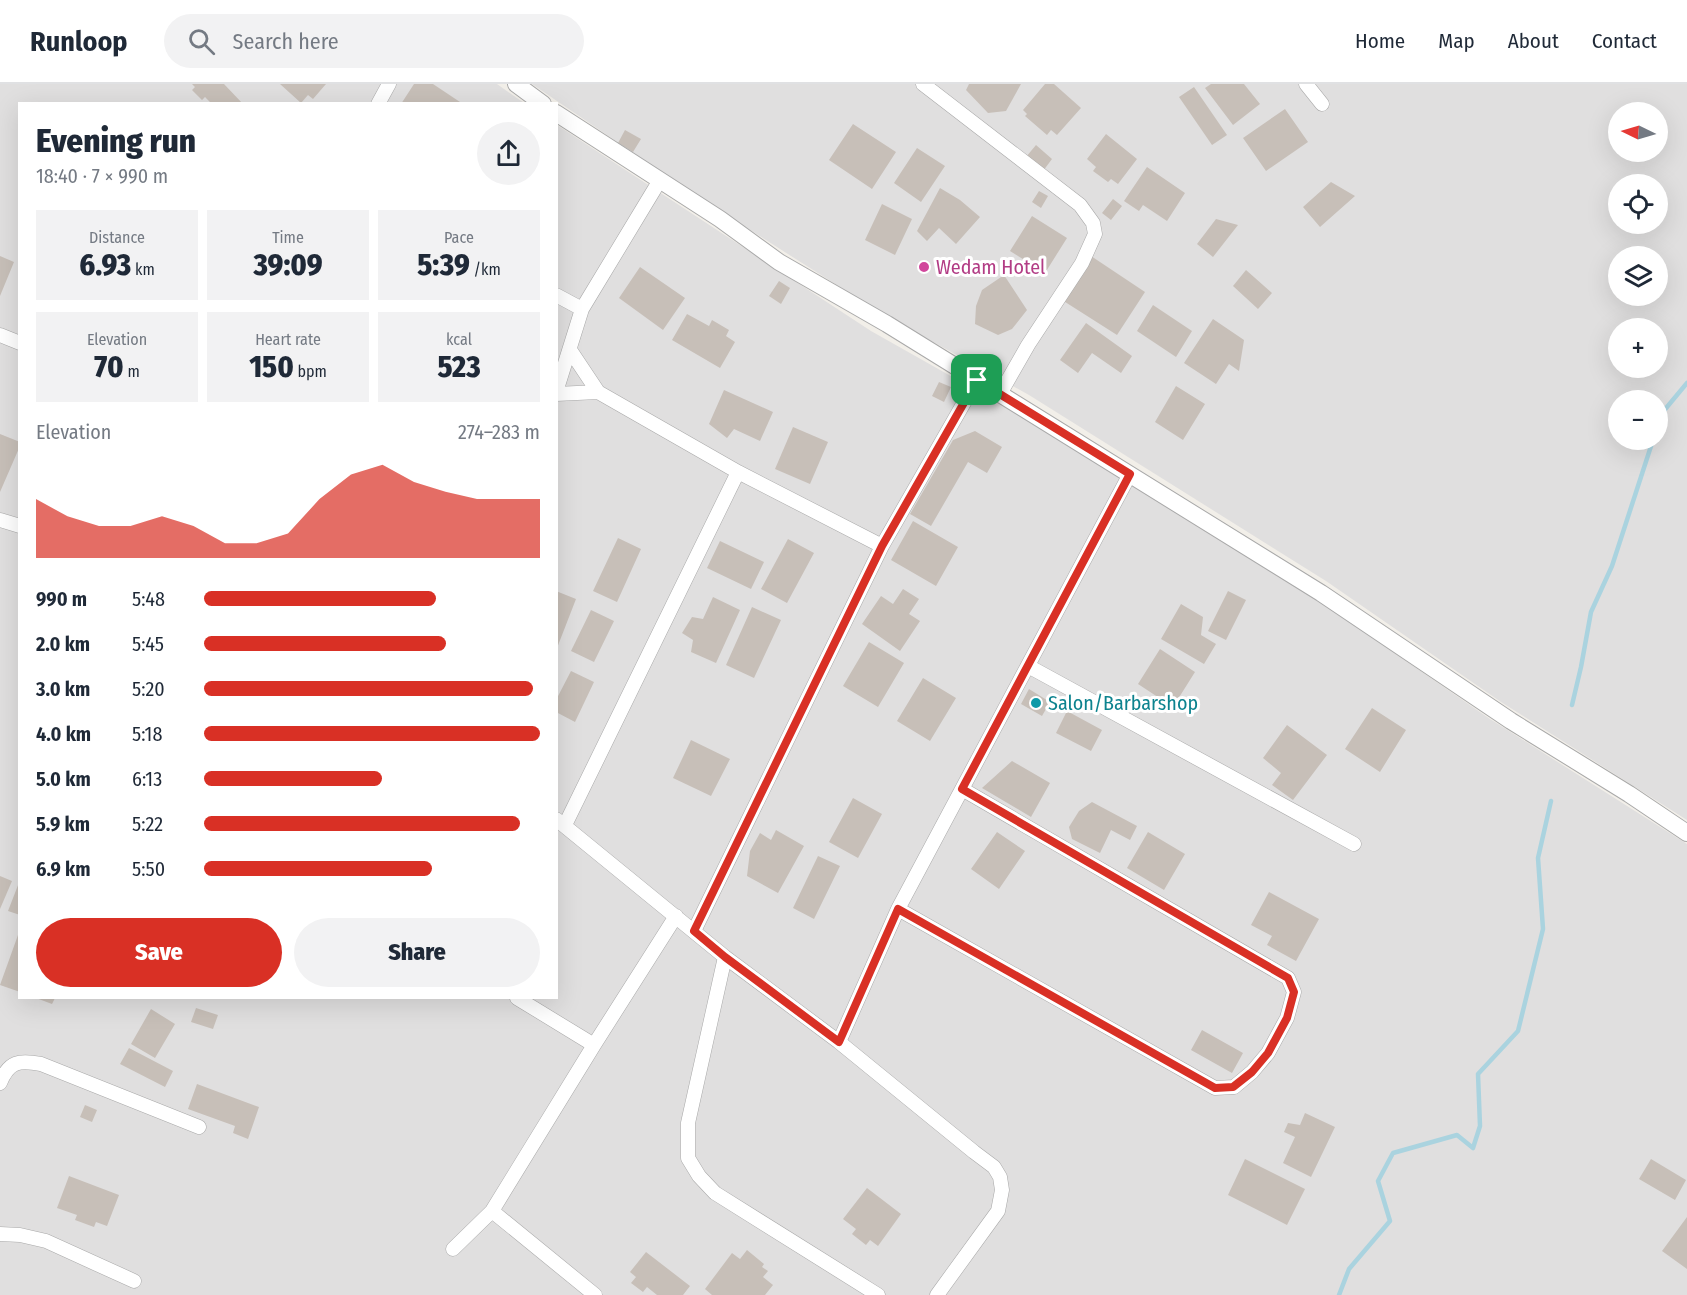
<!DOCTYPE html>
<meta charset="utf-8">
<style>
body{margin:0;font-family:"Fira Sans Condensed",sans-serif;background:#f2f2f3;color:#1f2937;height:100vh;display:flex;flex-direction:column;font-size:22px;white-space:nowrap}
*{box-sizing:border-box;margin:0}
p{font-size:20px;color:#747a83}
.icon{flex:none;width:33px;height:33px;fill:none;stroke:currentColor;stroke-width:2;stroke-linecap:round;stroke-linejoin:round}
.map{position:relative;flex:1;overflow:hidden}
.side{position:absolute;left:18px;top:18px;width:540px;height:897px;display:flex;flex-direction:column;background:#fff;border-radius:0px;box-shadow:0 6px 24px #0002}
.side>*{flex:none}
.needle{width:39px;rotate:275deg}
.controls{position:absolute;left:1608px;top:18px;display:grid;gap:12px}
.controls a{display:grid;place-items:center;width:60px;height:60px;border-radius:50%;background:#fff;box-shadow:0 6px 24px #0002;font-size:30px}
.pin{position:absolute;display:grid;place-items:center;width:51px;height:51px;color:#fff;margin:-26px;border-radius:12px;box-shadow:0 3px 9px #0006}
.round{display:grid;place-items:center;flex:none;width:63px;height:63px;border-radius:32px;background:#f2f2f3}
.head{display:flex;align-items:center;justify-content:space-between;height:102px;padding:0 18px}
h1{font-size:33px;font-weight:800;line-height:45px}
.metrics{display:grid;grid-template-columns:repeat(3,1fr);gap:9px;height:102px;padding:6px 18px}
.metrics div{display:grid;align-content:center;border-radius:0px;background:#f2f2f3;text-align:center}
.metrics b{font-size:30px;font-weight:800}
.metrics small{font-size:16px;font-weight:400}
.metrics p{font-size:16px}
.chart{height:168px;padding:12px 18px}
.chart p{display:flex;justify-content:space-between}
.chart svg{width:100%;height:108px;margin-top:6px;fill:#d93025;opacity:.7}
.cta{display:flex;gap:12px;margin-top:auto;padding:12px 18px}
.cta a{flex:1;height:69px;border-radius:36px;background:#d93025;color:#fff;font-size:24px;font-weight:800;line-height:69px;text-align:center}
.cta a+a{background:#f2f2f3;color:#1f2937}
ul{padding:0 18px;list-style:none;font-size:20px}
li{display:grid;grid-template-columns:96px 72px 1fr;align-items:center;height:45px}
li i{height:15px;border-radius:8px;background:#d93025}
header{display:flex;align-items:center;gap:36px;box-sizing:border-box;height:84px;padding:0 30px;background:#fff;border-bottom:2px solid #e0e1e3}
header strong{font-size:28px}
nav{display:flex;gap:33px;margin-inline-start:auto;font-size:21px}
.search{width:420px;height:54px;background:#f2f2f3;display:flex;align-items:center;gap:15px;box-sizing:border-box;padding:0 21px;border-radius:33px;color:#747a83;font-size:22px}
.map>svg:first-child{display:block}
</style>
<header>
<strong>Runloop</strong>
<div class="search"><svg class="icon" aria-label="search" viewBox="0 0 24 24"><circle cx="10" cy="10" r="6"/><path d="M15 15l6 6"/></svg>Search here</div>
<nav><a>Home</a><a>Map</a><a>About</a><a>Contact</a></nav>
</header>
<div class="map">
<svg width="1687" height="1211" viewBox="0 0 1687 1211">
<rect width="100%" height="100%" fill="#f2efe9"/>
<path fill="#e0dfdf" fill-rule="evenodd" d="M0 0H497L524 19 20 20V914H556L557 41 871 247 1018 330 1315 514 1490 635 1687 760V1211H0Z
M532 0H1687V736L1501 618 1326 497 1029 311 881 229 698 113ZM1618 28H1658V68H1618ZM1618 100H1658V140H1618ZM1618 172H1658V212H1618ZM1618 244H1658V284H1618ZM1618 316H1658V356H1618Z"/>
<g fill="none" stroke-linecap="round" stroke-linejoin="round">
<path stroke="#aad3df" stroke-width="4.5" d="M1658 342 1662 329 1687 299
M1572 621 1581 583 1591 528 1612 482 1653 356
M1339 1211 1349 1185 1390 1137 1378 1097 1393 1069 1457 1051 1473 1064 1480 1042 1478 990 1518 947 1543 845 1538 774 1551 717"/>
</g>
<path fill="#c7bfb8" d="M192 0H224L243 20H212L205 13 202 16 192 6 195 3Z
M280 0H326L313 15 308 11 301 19Z
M414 0H433L463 20H401Z
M969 0H1021L1006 27 988 29 966 6Z
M1045 0H1054L1081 24 1057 51 1051 46 1047 51 1025 32 1027 30 1023 26Z
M1211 0H1244L1260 20 1233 41 1205 4Z
M1194 3 1227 51 1212 61 1179 13Z
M1285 25 1308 58 1266 87 1243 54Z
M853 40 896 68 872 105 829 76Z
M625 46 641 55 633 68 618 59Z
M1106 50 1137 75 1118 100 1111 95 1108 98 1093 87 1096 83 1087 75Z
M1036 61 1052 75 1043 87 1026 73Z
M917 64 945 82 921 118 894 99Z
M1147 83 1185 109 1167 137 1143 121 1139 127 1124 117Z
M1331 98 1355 112 1320 143 1303 123Z
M940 104 960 116 980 133 956 160 939 144 927 157 917 147Z
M1039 107 1048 112 1041 124 1032 118Z
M1113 115 1122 122 1111 136 1102 129Z
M882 120 912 135 895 171 865 156Z
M1032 132 1067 154 1045 189 1010 167Z
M1216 135 1238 141 1213 173 1197 160Z
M0 172 14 178 0 212Z
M1091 172 1145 208 1117 251 1062 216Z
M640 183 685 214 663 246 619 214Z
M1246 186 1272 209 1258 225 1233 202Z
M1004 191 1027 226 1012 245 998 251 975 240 976 222 982 206Z
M779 197 790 204 781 220 769 212Z
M1153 221 1192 247 1176 273 1137 247Z
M687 230 709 242 712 236 729 246 726 252 735 258 720 284 672 256Z
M1213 235 1244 256 1239 287 1229 280 1216 300 1184 279Z
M1086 239 1132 272 1121 289 1092 269 1078 289 1060 276Z
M939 298 951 303 944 318 932 312Z
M1176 302 1205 320 1183 356 1155 338Z
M724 306 773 328 760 357 734 345 727 354 709 340Z
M793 343 828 358 810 400 775 385Z
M975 347 1002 363 987 389 968 378 931 442 910 430 953 356Z
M0 350 20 358V362L0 408Z
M913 437 958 463 936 502 891 476Z
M618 454 641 465 617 518 593 507Z
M788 455 814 469 787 519 761 505Z
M720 457 764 478 751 505 707 484Z
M903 505 919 515 909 530 920 537 900 567 862 540 881 512 893 520Z
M556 507 576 515 557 564H556Z
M1228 507 1246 516 1226 556 1208 547Z
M713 513 740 526 716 579 691 568 693 556 682 549 692 533 703 535Z
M1181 520 1203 533 1201 551 1216 560 1204 580 1161 555Z
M752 523 781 536 754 594 726 581Z
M591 526 614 537 594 578 571 567Z
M869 558 904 579 878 623 843 602Z
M1160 565 1195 588 1173 623 1138 600Z
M571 587 594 598 575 638 556 628V616Z
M923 594 956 614 930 657 897 637Z
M1029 605 1050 618 1042 632 1021 620Z
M1372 624 1406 646 1380 688 1345 665Z
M1067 627 1102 646 1091 667 1056 649Z
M1287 641 1327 671 1293 716 1272 701 1281 689 1263 674Z
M691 656 730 675 711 712 673 694Z
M1012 677 1050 699 1031 733 982 704Z
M853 714 882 730 858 774 829 758Z
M1092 718 1137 742 1130 756 1111 746 1100 769 1072 755 1069 743 1079 727Z
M776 746 804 762 778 809 747 792 750 767 760 749 771 756Z
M997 748 1025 767 999 805 971 785Z
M1148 748 1185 770 1164 806 1127 784Z
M818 772 840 782 814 835 793 824Z
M0 792 12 797 0 825Z
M20 796V831L8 827Z
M1269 808 1319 835 1296 877 1267 861 1272 852 1251 841Z
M18 851 20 852V908L0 901Z
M36 914H55L52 920Z
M196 924 218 931 213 945 191 938Z
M151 925 175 940 155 974 131 960Z
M1202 946 1243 969 1232 989 1191 966Z
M129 964 173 987 165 1003 120 980Z
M197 1000 259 1023 248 1055 233 1049 235 1042 188 1025Z
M85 1021 97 1026 92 1038 80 1033Z
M1305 1029 1335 1043 1311 1093 1283 1079 1295 1053 1284 1048 1288 1039 1300 1041Z
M1245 1075 1305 1105 1287 1141 1228 1111Z
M1651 1075 1686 1096 1675 1116 1639 1095Z
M69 1092 119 1111 107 1142 96 1138 94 1143 75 1136 77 1131 57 1124Z
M867 1104 901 1130 878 1162 870 1156 866 1161 852 1150 856 1145 843 1135Z
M1687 1133V1185L1662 1167Z
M747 1166 764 1180 762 1183 768 1187 763 1193 773 1201 765 1211H712L705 1205 732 1169 740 1175Z
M646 1168 690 1202 683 1211H657L647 1203 643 1208 631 1199 636 1193 630 1188Z"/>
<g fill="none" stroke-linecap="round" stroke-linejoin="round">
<g stroke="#a9a9a9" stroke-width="15">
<path id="minor" d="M923 0 1080 121 1093 139 1095 150 1082 179 1028 261 1000 310
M1306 0 1322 20
M378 20 389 0
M556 211 582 225
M0 251 20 259
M570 266 598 308 738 388 882 462
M556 308 582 225 660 96
M556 310 598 308
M0 436 20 442
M1028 582 1354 760
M556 735 725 873 839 958 974 1068 994 1083 1000 1093 1002 1106 998 1127 937 1211
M565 741 738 388
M898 825 1215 1004 1234 1003 1252 988 1268 969 1287 934 1294 908 1288 894 962 705
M694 847 882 462 977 296
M725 873 688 1039V1074L699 1092 715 1109 878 1211
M517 914 594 961
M839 958 898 825 1130 390
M0 999C9 977 19 976 41 980L199 1043
M492 1127 595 1211
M0 1150 20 1151 46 1157 134 1197
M453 1165 492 1127 594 961 676 832"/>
</g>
<g stroke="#a9a9a9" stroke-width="18">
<path id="tertiary" d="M516 0 543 20
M556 29 720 135 779 178 887 240 1321 509 1511 637 1629 710 1687 749"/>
</g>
<use href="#minor" stroke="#fff" stroke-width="14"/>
<use href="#tertiary" stroke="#fff" stroke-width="16"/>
</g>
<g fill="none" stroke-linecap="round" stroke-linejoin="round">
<g stroke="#fff" stroke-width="12">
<path id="route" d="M977 296 1130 390 962 705 1288 894 1294 908 1287 934 1268 969 1252 988 1233 1003 1215 1004 898 825 839 958 725 873 694 847 882 462Z"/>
</g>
<use href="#route" stroke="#d93025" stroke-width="8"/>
</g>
<circle fill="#d1479c" stroke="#fff" stroke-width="2" cx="924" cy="183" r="6"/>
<circle fill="#0f9aa8" stroke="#fff" stroke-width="2" cx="1036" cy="619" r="6"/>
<g text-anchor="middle" stroke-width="6" stroke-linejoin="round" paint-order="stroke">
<g font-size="20" fill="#b23c85" stroke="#fff" text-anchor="start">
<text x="936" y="190">Wedam Hotel</text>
</g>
<g font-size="20" fill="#0d838f" stroke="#fff" text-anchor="start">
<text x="1048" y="626">Salon/Barbarshop</text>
</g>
</g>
</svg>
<div class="controls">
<a><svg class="needle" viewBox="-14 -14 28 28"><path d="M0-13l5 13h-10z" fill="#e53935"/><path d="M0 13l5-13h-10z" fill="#747a83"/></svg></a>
<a><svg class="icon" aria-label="locate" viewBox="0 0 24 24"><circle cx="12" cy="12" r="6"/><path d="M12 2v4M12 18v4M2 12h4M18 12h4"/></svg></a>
<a><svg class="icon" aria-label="layers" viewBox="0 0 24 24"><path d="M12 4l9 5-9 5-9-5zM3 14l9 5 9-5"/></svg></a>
<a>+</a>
<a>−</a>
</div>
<div class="pin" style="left:977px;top:296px;background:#1e9e55"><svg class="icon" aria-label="arrive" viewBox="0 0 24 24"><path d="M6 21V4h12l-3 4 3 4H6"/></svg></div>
<section class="side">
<div class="head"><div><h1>Evening run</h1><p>18:40 · 7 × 990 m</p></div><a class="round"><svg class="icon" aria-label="share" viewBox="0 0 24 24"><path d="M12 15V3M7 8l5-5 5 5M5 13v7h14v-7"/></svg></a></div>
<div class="metrics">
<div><p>Distance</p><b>6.93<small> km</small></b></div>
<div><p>Time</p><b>39:09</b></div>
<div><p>Pace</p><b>5:39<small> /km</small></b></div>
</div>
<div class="metrics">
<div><p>Elevation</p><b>70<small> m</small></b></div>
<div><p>Heart rate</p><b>150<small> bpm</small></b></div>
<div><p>kcal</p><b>523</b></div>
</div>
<div class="chart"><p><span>Elevation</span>274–283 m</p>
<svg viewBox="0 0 160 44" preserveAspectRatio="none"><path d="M0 44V20L10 27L20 31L30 31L40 27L50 31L60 38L70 38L80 34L90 20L100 10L110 6L120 13L130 17L140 20L150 20L160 20V44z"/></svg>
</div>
<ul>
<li><b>990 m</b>5:48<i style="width:69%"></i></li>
<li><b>2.0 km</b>5:45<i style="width:72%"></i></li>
<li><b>3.0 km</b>5:20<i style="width:98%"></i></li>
<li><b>4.0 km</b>5:18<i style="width:100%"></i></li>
<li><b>5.0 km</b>6:13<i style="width:53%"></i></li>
<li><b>5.9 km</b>5:22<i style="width:94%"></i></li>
<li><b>6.9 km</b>5:50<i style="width:68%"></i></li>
</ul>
<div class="cta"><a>Save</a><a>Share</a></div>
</section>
</div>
